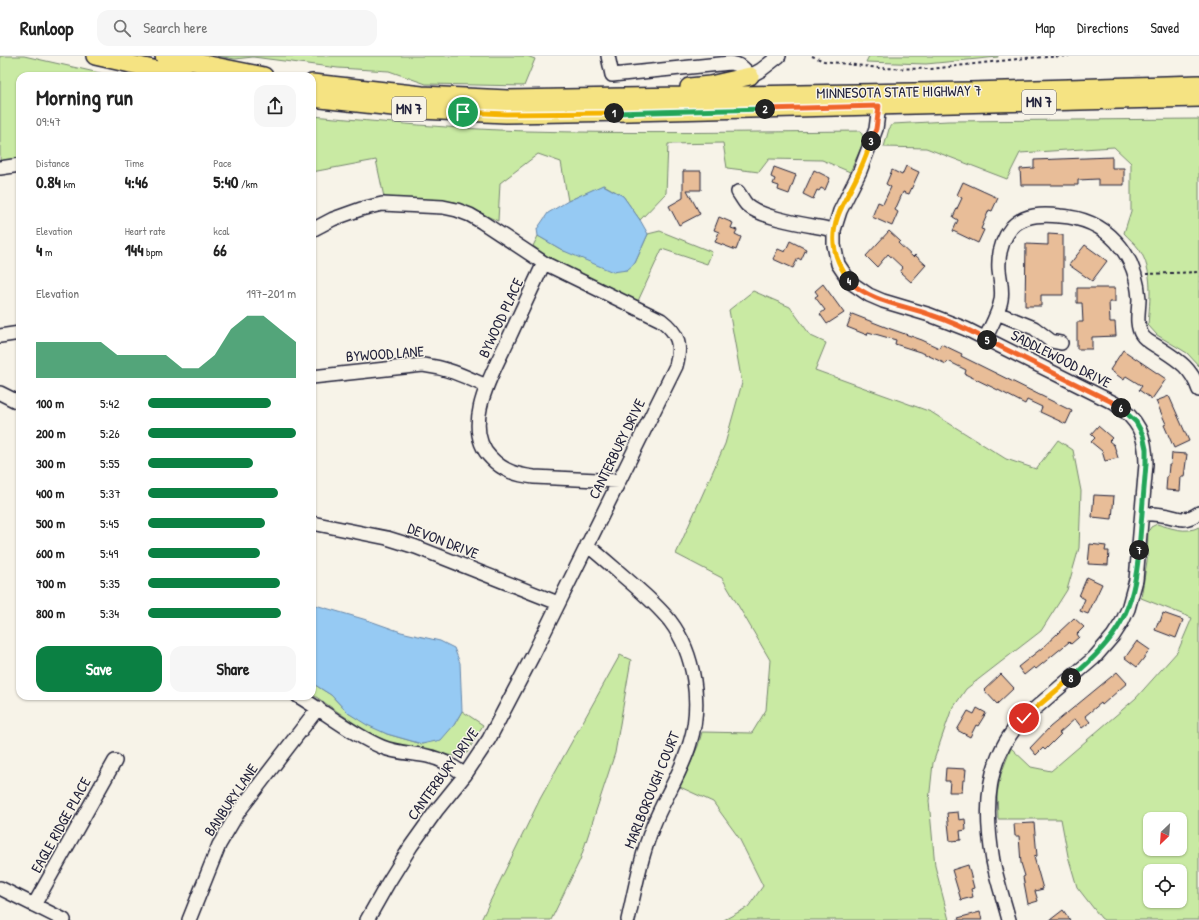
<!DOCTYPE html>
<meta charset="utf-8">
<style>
body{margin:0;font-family:"Patrick Hand",sans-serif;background:#f6f6f6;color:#222;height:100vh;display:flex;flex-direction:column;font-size:15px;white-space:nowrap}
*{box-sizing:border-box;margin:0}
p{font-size:13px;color:#767676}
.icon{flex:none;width:22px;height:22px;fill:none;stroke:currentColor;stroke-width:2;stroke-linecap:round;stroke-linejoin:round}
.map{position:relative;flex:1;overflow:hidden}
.drawer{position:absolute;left:16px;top:16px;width:300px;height:628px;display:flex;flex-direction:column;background:#fff;border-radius:12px;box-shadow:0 1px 3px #0004}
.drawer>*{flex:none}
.needle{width:26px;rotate:205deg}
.buttons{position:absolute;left:1143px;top:756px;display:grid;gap:8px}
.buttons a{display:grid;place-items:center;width:44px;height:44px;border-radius:8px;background:#fff;box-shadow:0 1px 3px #0004;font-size:20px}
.pin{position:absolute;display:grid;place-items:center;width:34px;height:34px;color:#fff;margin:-17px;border:2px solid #fff;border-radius:50%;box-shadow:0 1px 4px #0007}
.km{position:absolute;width:20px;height:20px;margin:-10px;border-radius:50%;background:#222;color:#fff;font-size:11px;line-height:20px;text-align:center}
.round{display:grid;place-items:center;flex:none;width:42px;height:42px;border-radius:12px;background:#f6f6f6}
.head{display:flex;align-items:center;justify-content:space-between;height:68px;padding:0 20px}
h1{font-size:22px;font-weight:700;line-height:30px}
.metrics{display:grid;grid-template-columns:repeat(3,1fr);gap:6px;height:68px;padding:4px 20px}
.metrics div{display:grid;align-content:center}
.metrics b{font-size:17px;font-weight:700}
.metrics small{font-size:11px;font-weight:400}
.metrics p{font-size:11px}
.chart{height:112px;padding:8px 20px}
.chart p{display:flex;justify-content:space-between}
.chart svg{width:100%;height:72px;margin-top:4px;fill:#0b8043;opacity:.7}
.action{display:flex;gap:8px;margin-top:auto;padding:8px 20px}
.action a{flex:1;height:46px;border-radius:12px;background:#0b8043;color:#fff;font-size:16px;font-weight:700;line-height:46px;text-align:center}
.action a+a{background:#f6f6f6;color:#222}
ul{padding:0 20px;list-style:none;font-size:13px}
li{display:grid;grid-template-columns:64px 48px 1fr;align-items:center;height:30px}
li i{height:10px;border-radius:5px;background:#0b8043}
header{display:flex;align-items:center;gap:24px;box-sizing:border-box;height:56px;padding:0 20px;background:#fff;border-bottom:1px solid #e0e0e0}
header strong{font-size:19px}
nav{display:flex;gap:22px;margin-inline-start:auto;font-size:14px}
.search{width:280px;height:36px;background:#f6f6f6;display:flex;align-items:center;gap:10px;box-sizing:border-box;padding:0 14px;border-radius:12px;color:#767676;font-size:15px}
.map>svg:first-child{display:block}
</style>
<header>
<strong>Runloop</strong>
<div class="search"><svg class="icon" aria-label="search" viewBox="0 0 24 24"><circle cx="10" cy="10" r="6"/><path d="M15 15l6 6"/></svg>Search here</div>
<nav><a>Map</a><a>Directions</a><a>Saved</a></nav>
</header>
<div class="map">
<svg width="1199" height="864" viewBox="0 0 1199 864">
<rect width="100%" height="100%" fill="#f7f3e8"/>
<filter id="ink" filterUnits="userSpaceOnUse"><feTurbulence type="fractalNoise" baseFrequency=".025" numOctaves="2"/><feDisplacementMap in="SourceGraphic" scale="8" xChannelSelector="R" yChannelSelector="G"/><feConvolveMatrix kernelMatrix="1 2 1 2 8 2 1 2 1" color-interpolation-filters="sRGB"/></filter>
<g filter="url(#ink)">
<path fill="#c9eaa3" stroke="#76866f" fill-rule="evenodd" d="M0 0H24L113 20H20V103L0 105Z
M217 0H527L535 3 524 30 426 28 389 15 338 12 253 1 235 3Z
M869 0H998V1L926 8 866 6Z
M312 60C383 66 454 73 526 75 638 78 749 76 861 75L864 85 850 116 822 104 769 103 759 116 727 112 723 87 668 88 666 137 640 164 623 140 604 129 568 145 561 106 538 98 500 127 498 165 455 146 384 141 376 104 312 116Z
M1199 63V310L1187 297 1157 279 1148 269C1150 243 1154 216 1139 193 1135 187 1128 182 1124 177L1131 155V107L1114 91 1020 97 1007 123 926 92 884 91 889 73 893 68 948 65Z
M660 175 712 196 707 208 662 193 638 245 559 208 533 190 538 180 564 195 635 207 648 178Z
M753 235 790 251 811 280 826 287 815 314 931 356 1006 403 1036 413 1058 384 1073 394 1081 435 1079 492 1067 534 1041 575 966 633 951 655 933 707 929 745 935 810 949 864H724L748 851 763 830 739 782 713 746 680 731 698 690 702 676 752 677 766 654 770 604 722 522 676 498 725 388 742 327 729 254Z
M1157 468C1171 472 1186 478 1199 471V864H1104L1101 862 1077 831 1068 800 1061 763H998L997 738 1001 718 1011 692 1031 711 1051 715 1136 642 1178 595 1192 562 1141 542 1147 505 1148 476 1151 471ZM1150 763H1180V793H1150ZM1150 815H1180V845H1150Z
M620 599 631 604 615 697 580 804 551 864H481L540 743Z
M312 627 331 639 348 657 387 678 422 688 454 669 462 655 483 669 467 697 457 700 423 696 390 687 367 676 312 638Z"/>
<path fill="#96caf3" stroke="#6887a9" d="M603 129 623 140 640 164 648 178 635 207 627 214 613 216 564 195 538 180 537 173 548 157 568 145Z
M312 548 370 565 401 576 440 585 454 592 460 607 462 655 454 669 441 684 422 688 387 678 367 669 348 657 331 639 312 627Z"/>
<path fill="#e8bd98" stroke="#22223b" d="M1112 101V112H1124V129H1098V123L1078 124V129H1021L1020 113 1034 112V104Z
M906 110 919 116 909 138 903 136 895 154 898 156 892 170 872 161 878 146 883 148 891 131 886 128 892 114 902 119Z
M774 111 796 119 789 138 778 134 779 130 773 128 775 123 771 121Z
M814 114 830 122 825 134 821 132 819 135 817 134 813 143 803 138Z
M683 115H701V134H687L700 158 679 169 669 150 683 142Z
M963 126 998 142 992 155 989 154 981 173 984 174 978 187 953 175 958 164 953 161 962 142 957 139Z
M719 161 733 167 731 172 737 174 735 178 741 181 736 194 715 186 719 176 714 174Z
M889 175 900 185 898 187 913 201 915 199 926 209 911 226 900 216 903 212 888 198 877 211 866 200Z
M1048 178 1063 179V239H1041V250H1025L1026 188 1048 189Z
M790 185 806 193 801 204 798 202 793 212 773 203 778 193 785 196Z
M1085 189 1107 205 1092 225 1069 209Z
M823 228 844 257 827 268 820 258 825 254 815 241 818 239 815 235Z
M1077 232H1115V246H1109L1110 266H1115L1116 280 1092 281V293H1077V266H1083L1082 247H1077Z
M852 258 888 272 922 284 939 292 941 288 962 298 961 300 1072 355 1066 368 1040 356 1042 351 1027 344 1025 348 1000 335 965 318 966 314 948 305 946 308 923 297 895 288 896 284 868 276 867 279 847 271Z
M1123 294 1166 323 1152 343 1139 334 1142 330 1126 320 1124 324 1110 314Z
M1169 340 1189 385 1174 392 1164 369 1166 368 1156 345Z
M1098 370 1112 382 1109 385 1114 389 1118 402 1105 405 1102 395 1091 386 1095 382 1091 378Z
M1172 397 1187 398 1184 421H1181L1180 435 1166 434 1167 420H1168L1169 409H1171Z
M1094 439 1114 440 1112 463 1092 461Z
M1090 488 1106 490 1105 495H1109L1108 509 1088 508Z
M1087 521 1102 528 1088 558 1080 555 1085 543 1079 540Z
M1163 557 1183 564 1176 582 1155 574 1158 566H1160Z
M1074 562 1084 571 1077 578 1079 581 1071 588 1069 586 1036 613 1034 611 1024 619 1018 611 1042 592Z
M1137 585 1150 594 1137 611 1125 602Z
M1117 616 1127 627 1102 649 1101 647 1085 660 1090 666 1082 672 1075 663 1059 677 1061 678 1045 694 1043 692 1036 699 1030 692 1050 671Z
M1001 618 1014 632 997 648 984 634Z
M977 652 986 657 978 670 976 669 970 681 957 674 968 655 974 658Z
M946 712 966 713 965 724H963L962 736H949L950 725H945Z
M958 756 959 764 965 763 966 774 960 775 961 784 950 785 947 757Z
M1034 767 1037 800 1034 801 1043 833 1035 835 1038 845 1028 848 1023 821 1025 820 1021 807 1019 780H1015L1014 768Z
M968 809 974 832 971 833 973 841 961 844 952 814Z
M1063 854 1070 864H1050Z
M980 856 982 864H959L958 862Z"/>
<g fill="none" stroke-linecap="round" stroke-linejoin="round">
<g stroke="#22223b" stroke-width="16">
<path id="minor" d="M608 0 612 19 730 7C740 8 744 12 750 20L761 14 779 0
M879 50 876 73 860 115 840 155 834 174V189L838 208 850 226 869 239 883 245 930 259 966 273 1114 347C1138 363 1146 379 1146 408L1136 524 1128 553 1122 566 1113 580 1094 602 1024 662C985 702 984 752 993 805 997 825 1004 845 1009 864
M0 112 20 109
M738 136C741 140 744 146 747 149 765 164 811 169 834 174
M312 174 333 163 361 153 382 148 443 151 457 154 470 159 482 166 544 207 661 264C678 277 682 288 676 310L533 599 489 683 465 719 436 755 411 790 388 827 367 864
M544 207C532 232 520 258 508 284 493 316 460 371 491 402 503 415 517 419 534 421L619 425
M997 257 1034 272 1051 285 1061 287
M0 280 20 277
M985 283C991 270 999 257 1001 244 1003 233 1000 224 999 214 998 199 1002 183 1012 171 1024 158 1043 158 1060 160 1107 163 1136 197 1139 243 1139 254 1135 268 1142 279 1145 284 1153 288 1158 291 1178 304 1191 311 1199 334
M312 321 423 309C448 312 464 320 486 330
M0 337 20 347
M1142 457C1149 458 1155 458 1162 459 1180 461 1181 468 1199 457
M312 467 387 482 416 491 558 547
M587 489C602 501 615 513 629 525 643 537 658 550 670 565 695 598 702 648 690 687 682 716 664 742 653 770 641 800 635 833 628 864
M298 640C325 656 353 679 382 691 396 697 412 697 427 700 442 703 453 710 465 719
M0 832 64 864
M34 849 115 705
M189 864 219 789 239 755 318 652"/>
</g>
<g stroke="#22223b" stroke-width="20">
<path id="major" d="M95 0 184 20
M164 0 264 20
M312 27 422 39 508 43 971 35 1199 28
M689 31 710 29 750 20
M312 42 420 54 506 58 630 56 1199 42"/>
</g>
<path stroke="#22223b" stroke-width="2" stroke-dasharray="3 3" stroke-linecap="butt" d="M812 0 824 5 879 12 931 13 1026 2 1069 0
M1146 218 1199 216"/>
<use href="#minor" stroke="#f7f3e8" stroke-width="13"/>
<use href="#major" stroke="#f5e382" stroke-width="17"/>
</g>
</g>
<g fill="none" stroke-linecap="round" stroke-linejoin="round" filter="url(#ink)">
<g stroke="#fff" stroke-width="8">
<path id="split-1" d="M463 56 506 58 614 57"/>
</g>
<g stroke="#fff" stroke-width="8">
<path id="split-2" d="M614 57 765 53"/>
</g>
<g stroke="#fff" stroke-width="8">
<path id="split-3" d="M765 53 879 50 876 73 871 85"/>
</g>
<g stroke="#fff" stroke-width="8">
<path id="split-4" d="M849 225C842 213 835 203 834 188 831 161 850 138 860 114 864 105 868 95 871 85"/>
</g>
<g stroke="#fff" stroke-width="8">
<path id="split-5" d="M849 225C871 246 903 249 931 259 950 265 969 274 987 284"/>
</g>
<g stroke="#fff" stroke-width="8">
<path id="split-6" d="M987 284 1114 347 1121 352"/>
</g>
<g stroke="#fff" stroke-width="8">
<path id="split-7" d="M1121 352 1136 366 1143 379 1146 393V408L1139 494"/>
</g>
<g stroke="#fff" stroke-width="8">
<path id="split-8" d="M1071 622C1118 582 1134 557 1139 494"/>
</g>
<g stroke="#fff" stroke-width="8">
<path id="split-9" d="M1024 662 1071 622"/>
</g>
<use href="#split-1" stroke="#f5b400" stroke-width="5"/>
<use href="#split-2" stroke="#22a559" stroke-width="5"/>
<use href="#split-3" stroke="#f0652b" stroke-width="5"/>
<use href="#split-4" stroke="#f5b400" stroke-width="5"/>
<use href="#split-5" stroke="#f0652b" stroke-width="5"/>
<use href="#split-6" stroke="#f0652b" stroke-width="5"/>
<use href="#split-7" stroke="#22a559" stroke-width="5"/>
<use href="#split-8" stroke="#22a559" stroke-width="5"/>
<use href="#split-9" stroke="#f5b400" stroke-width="5"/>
</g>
<g text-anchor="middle" stroke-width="3" stroke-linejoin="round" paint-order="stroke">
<g fill="#f7f3e8" stroke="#62616f" stroke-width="1">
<rect x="1022" y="34" width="34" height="24" rx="3"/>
<rect x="392" y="41" width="34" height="24" rx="3"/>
</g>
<g font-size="14" font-weight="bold" fill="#22223b">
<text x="1039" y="51">MN 7</text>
<text x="409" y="58">MN 7</text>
</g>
<g font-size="15" fill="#22223b" stroke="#f7f3e8">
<text transform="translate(899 36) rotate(-1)" y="5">MINNESOTA STATE HIGHWAY 7</text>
<text transform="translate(501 262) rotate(-65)" y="5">BYWOOD PLACE</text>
<text transform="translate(385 298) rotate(-4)" y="5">BYWOOD LANE</text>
<text transform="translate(1061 303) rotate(27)" y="5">SADDLEWOOD DRIVE</text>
<text transform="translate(617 393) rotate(-64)" y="5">CANTERBURY DRIVE</text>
<text transform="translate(443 485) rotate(21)" y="5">DEVON DRIVE</text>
<text transform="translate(443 718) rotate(-54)" y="5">CANTERBURY DRIVE</text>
<text transform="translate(652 734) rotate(-68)" y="5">MARLBOROUGH COURT</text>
<text transform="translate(231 744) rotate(-56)" y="5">BANBURY LANE</text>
<text transform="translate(61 769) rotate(-61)" y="5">EAGLE RIDGE PLACE</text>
</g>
</g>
</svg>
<div class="buttons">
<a><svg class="needle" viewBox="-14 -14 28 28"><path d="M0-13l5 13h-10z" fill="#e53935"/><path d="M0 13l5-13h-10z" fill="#767676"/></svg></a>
<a><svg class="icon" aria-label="locate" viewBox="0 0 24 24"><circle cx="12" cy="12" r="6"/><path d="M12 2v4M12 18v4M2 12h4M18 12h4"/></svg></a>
</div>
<div class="pin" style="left:463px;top:56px;background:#1e9e55"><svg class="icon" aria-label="arrive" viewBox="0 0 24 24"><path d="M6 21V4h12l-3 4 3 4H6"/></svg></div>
<div class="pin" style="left:1024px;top:662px;background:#d93025"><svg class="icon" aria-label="check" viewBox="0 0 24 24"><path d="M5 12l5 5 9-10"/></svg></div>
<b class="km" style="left:614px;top:57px">1</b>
<b class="km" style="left:765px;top:53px">2</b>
<b class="km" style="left:871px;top:85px">3</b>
<b class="km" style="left:849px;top:225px">4</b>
<b class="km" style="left:987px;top:284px">5</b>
<b class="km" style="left:1121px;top:352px">6</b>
<b class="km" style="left:1139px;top:494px">7</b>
<b class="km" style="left:1071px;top:622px">8</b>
<section class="drawer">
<div class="head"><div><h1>Morning run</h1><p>09:47</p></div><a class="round"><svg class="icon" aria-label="share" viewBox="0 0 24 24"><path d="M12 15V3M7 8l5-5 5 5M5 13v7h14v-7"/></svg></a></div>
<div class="metrics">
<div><p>Distance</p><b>0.84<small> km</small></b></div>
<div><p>Time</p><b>4:46</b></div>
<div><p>Pace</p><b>5:40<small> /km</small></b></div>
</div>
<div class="metrics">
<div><p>Elevation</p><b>4<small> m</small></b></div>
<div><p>Heart rate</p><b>144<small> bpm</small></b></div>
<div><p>kcal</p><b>66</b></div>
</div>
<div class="chart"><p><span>Elevation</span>197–201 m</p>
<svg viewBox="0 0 160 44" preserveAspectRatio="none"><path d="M0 44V22L10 22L20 22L30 22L40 22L50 30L60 30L70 30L80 30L90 38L100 38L110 30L120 14L130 6L140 6L150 14L160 22V44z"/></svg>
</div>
<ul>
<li><b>100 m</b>5:42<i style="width:83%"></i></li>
<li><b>200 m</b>5:26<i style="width:100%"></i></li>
<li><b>300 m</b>5:55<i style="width:71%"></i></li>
<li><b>400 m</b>5:37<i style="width:88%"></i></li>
<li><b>500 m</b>5:45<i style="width:79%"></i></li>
<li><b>600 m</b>5:49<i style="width:76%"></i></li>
<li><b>700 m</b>5:35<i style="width:89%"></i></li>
<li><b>800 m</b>5:34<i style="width:90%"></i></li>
</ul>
<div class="action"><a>Save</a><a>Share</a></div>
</section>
</div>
